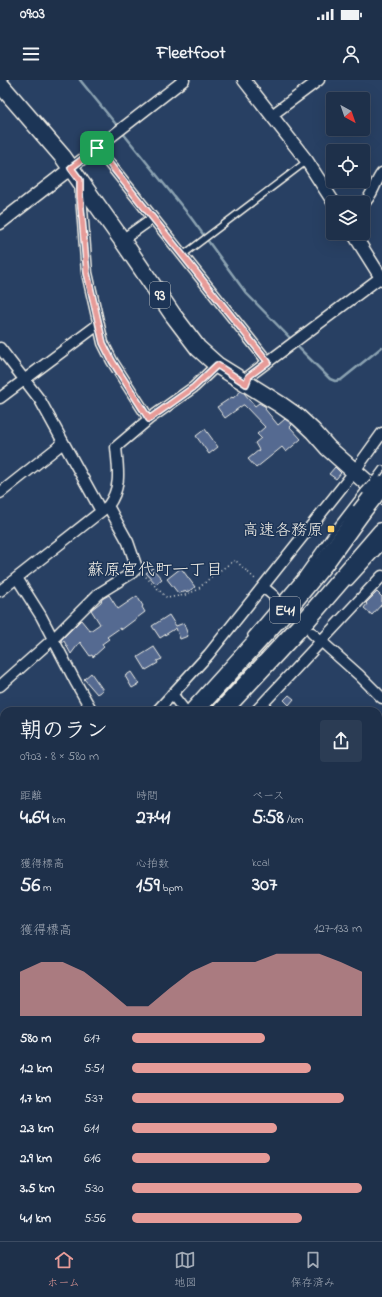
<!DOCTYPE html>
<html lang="ja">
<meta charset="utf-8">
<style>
body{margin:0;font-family:"Indie Flower","Klee One",sans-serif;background:#2b3c54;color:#f1f3f6;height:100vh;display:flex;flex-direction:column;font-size:15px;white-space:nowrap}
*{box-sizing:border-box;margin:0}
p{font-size:13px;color:#a1a9b5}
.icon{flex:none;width:22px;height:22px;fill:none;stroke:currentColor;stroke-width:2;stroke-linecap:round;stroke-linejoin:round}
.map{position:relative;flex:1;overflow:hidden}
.details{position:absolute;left:0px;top:627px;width:382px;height:534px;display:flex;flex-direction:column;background:#1e304a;border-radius:12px 12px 0 0;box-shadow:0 4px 16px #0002,0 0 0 1px #3c4b62}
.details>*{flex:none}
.needle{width:26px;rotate:140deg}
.controls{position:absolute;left:326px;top:12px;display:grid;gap:8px}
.controls a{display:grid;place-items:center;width:44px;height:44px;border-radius:4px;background:#1e304a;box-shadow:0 4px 16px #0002,0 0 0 1px #3c4b62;font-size:20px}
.pin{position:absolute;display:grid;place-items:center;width:34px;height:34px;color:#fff;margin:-17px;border-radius:8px;box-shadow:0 2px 6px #0006}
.round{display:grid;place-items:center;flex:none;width:42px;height:42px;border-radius:4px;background:#2b3c54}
.overview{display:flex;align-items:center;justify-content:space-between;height:68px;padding:0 20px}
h1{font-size:22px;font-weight:800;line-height:30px}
.figures{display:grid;grid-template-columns:repeat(3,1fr);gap:6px;height:68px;padding:4px 20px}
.figures div{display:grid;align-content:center}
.figures b{font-size:20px;font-weight:800}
.figures small{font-size:11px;font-weight:400}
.figures p{font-size:11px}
.chart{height:112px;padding:8px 20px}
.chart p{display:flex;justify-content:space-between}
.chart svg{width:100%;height:72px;margin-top:4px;fill:#e69b98;opacity:.7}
ul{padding:0 20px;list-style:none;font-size:13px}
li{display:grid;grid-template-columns:64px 48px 1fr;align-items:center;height:30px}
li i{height:10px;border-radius:5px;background:#e69b98}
.status{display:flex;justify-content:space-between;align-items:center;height:28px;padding:0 20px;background:#1e304a;direction:ltr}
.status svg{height:11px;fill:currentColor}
header{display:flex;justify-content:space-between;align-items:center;height:52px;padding:0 20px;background:#1e304a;font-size:18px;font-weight:800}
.tabs{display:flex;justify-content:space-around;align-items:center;height:56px;border-top:1px solid #3c4b62;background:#1e304a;font-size:11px;color:#a1a9b5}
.tabs a{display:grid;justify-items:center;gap:2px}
.tabs .current{color:#e69b98}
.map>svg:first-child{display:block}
</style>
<div class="status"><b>09:03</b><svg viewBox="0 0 49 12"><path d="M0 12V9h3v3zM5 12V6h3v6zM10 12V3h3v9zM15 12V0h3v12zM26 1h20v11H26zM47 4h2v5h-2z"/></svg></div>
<header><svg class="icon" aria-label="menu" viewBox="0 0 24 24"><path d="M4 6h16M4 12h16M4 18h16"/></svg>Fleetfoot<svg class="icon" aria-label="person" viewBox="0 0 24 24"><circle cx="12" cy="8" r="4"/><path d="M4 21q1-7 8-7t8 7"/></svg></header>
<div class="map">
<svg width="382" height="1161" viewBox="0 0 382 1161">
<rect width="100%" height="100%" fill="#284063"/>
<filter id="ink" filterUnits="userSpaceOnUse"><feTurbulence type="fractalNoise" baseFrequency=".025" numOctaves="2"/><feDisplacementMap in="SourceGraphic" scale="8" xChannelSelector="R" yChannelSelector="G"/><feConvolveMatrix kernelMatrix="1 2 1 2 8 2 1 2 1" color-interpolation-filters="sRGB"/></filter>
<g filter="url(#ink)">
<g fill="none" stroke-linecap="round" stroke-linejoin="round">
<path stroke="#8ba2b1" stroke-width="2.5" d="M80 0 119 48
M122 52 189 135 246 213 292 260
M295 264 330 299 335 301 341 300 382 267
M378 661 382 662
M0 684H4"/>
</g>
<path fill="#546a91" stroke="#f4f1e8" d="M241 311 244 313 255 326 259 323 266 327 265 329 278 345 285 339 291 343 292 345 290 347 301 359 286 372 282 367 256 388 248 379 259 370 255 363 261 358 257 354 265 347 244 325H243L225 338 217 327 232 317 233 318Z
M205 349 218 367 209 374 196 356Z
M335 387 341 393 336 399 329 394Z
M152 488 162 499 156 504 146 493Z
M181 488 195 507 189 511 178 513 167 499Z
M377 512 382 517V524L372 535 364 528 367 524 366 523Z
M109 515 118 529 137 516 143 526 142 527 145 532 121 550 120 548 107 557 109 559 102 564 104 567 93 577 92 575 90 576 80 562 71 574 64 561 62 562 61 560 81 540 90 551 100 544 91 530 101 522 102 519Z
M169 535 176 546 184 543 188 556 180 559 176 548 160 558 152 546Z
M154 567 162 579 157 581 158 583 146 590 138 577Z
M131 592 139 604 132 608 125 596Z
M91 593 103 610 97 614 84 599Z
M289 615 294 619 289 625 284 620Z"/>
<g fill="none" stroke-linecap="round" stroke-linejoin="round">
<path stroke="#475b77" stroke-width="10" stroke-dasharray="10 5" stroke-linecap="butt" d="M274 516 305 546"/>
<g stroke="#f4f1e8" stroke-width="8">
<path id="service" d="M183 175 307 81
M374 400 382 389
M350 502 382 467
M251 555 302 495 337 446 364 411"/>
</g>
<g stroke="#f4f1e8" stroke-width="13">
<path id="minor" d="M272 35 319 0
M97 68 268 282
M71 88 184 0
M80 103 87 193 103 263 112 281 149 339
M363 124C373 116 374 103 382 93
M122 160 153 138
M0 268 40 320 101 431
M246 304 249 296 381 197
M0 318 99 244
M0 413 63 363
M17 498 41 536 75 601 92 631
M263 507 274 516
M0 511 108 426C122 407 118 389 116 367L149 339 194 307 217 285
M312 553 359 595 382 618
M0 606 53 559 98 514 132 493 137 488 128 462 108 426
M172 614 185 631
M157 631 209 574 354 392 382 353
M256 631 382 496
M0 690H4
M378 702 382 698
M378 814 382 818
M0 865 4 861
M378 926 382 930
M0 941 4 945
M0 970 4 966
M0 1099 4 1095
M229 1157 233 1161"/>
</g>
<g stroke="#f4f1e8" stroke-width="15">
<path id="tertiary" d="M244 0 307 81 334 123
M0 143 71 88
M353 153 382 199
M378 1080 382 1076
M301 1161 305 1157"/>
</g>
<g stroke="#f4f1e8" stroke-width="19">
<path id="primary" d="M0 4 63 77 122 160 173 235 198 268 217 285 281 325 298 337 313 351 328 368 382 416"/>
</g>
<g stroke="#f4f1e8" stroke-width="21">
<path id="motorway" d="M194 631 290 525 325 482 361 432
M222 631 308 538 382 452
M0 828 4 824
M0 850 4 846"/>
</g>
<path stroke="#f4f1e8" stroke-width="1.5" stroke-dasharray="1 3" stroke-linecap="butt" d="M143 494 167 518 185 515 197 510 212 496 235 480 256 500
M378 670 382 671
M0 770 4 766"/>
<use href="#service" stroke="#1d3557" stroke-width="5"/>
<use href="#minor" stroke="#1d3557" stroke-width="10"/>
<use href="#tertiary" stroke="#1d3557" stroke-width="12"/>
<use href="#primary" stroke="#1d3557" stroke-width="16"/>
<use href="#motorway" stroke="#1d3557" stroke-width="18"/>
<g stroke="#f4f1e8" stroke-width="8" stroke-linecap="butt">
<path id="service-bridge" d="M364 411 374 400"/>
</g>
<g stroke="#f4f1e8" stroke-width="21" stroke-linecap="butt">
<path id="motorway-bridge" d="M361 432 382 405"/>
</g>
<use href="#service-bridge" stroke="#1d3557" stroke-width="5"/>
<use href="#motorway-bridge" stroke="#1d3557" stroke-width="18"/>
</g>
</g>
<g fill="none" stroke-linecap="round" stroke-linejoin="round" filter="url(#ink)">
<g stroke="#fff" stroke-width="8">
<path id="route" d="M97 68 268 282 249 296 246 304 217 285 194 307 149 339 112 281 103 263 87 193 80 116V100L71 88Z"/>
</g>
<use href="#route" stroke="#e69b98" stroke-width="5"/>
</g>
<rect fill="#ffd166" stroke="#1d3557" stroke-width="1.5" x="327" y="445" width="8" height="8" rx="2"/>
<g text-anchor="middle" stroke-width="3" stroke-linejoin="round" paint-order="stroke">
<g fill="#1d3557" stroke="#b4b9bc" stroke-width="1">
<rect x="150" y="202" width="20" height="26" rx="3"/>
<rect x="270" y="517" width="30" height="26" rx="3"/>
</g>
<g font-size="15" font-weight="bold" fill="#f4f1e8">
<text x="160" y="220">93</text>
<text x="285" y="535">E41</text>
</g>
<g font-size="16" fill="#f4f1e8" stroke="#1d3557" text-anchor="end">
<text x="323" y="455">高速各務原</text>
</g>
<g font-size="17" fill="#f4f1e8" stroke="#1d3557">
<text x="155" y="495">蘇原宮代町一丁目</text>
</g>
</g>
</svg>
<div class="controls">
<a><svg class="needle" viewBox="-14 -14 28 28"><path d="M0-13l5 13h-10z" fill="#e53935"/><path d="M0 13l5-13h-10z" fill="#a1a9b5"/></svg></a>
<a><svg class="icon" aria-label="locate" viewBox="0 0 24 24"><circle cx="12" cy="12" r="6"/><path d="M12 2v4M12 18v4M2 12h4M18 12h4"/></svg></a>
<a><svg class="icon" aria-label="layers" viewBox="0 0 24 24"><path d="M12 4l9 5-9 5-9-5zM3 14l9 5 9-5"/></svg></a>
</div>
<div class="pin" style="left:97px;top:68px;background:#1e9e55"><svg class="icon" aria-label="arrive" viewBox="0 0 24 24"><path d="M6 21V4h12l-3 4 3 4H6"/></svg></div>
<section class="details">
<div class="overview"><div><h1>朝のラン</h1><p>09:03 · 8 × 580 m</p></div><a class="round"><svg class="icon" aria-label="share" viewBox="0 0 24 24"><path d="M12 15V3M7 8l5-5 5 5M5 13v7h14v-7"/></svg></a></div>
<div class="figures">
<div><p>距離</p><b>4.64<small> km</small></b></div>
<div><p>時間</p><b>27:41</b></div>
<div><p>ペース</p><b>5:58<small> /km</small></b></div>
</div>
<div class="figures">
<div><p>獲得標高</p><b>56<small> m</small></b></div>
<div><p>心拍数</p><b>159<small> bpm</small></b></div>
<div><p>kcal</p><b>307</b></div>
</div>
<div class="chart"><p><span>獲得標高</span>127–133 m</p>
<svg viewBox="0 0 160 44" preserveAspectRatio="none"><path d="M0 44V17L10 11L20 11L30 17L40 27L50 38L60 38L70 27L80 17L90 11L100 11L110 11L120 6L130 6L140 6L150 11L160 17V44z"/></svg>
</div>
<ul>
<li><b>580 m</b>6:17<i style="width:58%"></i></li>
<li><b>1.2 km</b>5:51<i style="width:78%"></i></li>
<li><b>1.7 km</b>5:37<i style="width:92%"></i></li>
<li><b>2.3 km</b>6:11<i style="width:63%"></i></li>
<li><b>2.9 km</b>6:16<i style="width:60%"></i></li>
<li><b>3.5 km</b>5:30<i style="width:100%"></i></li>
<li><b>4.1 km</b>5:56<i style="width:74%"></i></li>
</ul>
</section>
</div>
<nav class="tabs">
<a class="current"><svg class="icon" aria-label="home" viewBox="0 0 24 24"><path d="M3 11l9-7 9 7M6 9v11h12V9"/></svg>ホーム</a>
<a><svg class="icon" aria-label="map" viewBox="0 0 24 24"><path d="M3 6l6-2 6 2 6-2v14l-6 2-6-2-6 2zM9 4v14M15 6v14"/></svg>地図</a>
<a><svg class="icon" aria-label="saved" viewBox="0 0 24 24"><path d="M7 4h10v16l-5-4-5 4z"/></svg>保存済み</a>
</nav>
